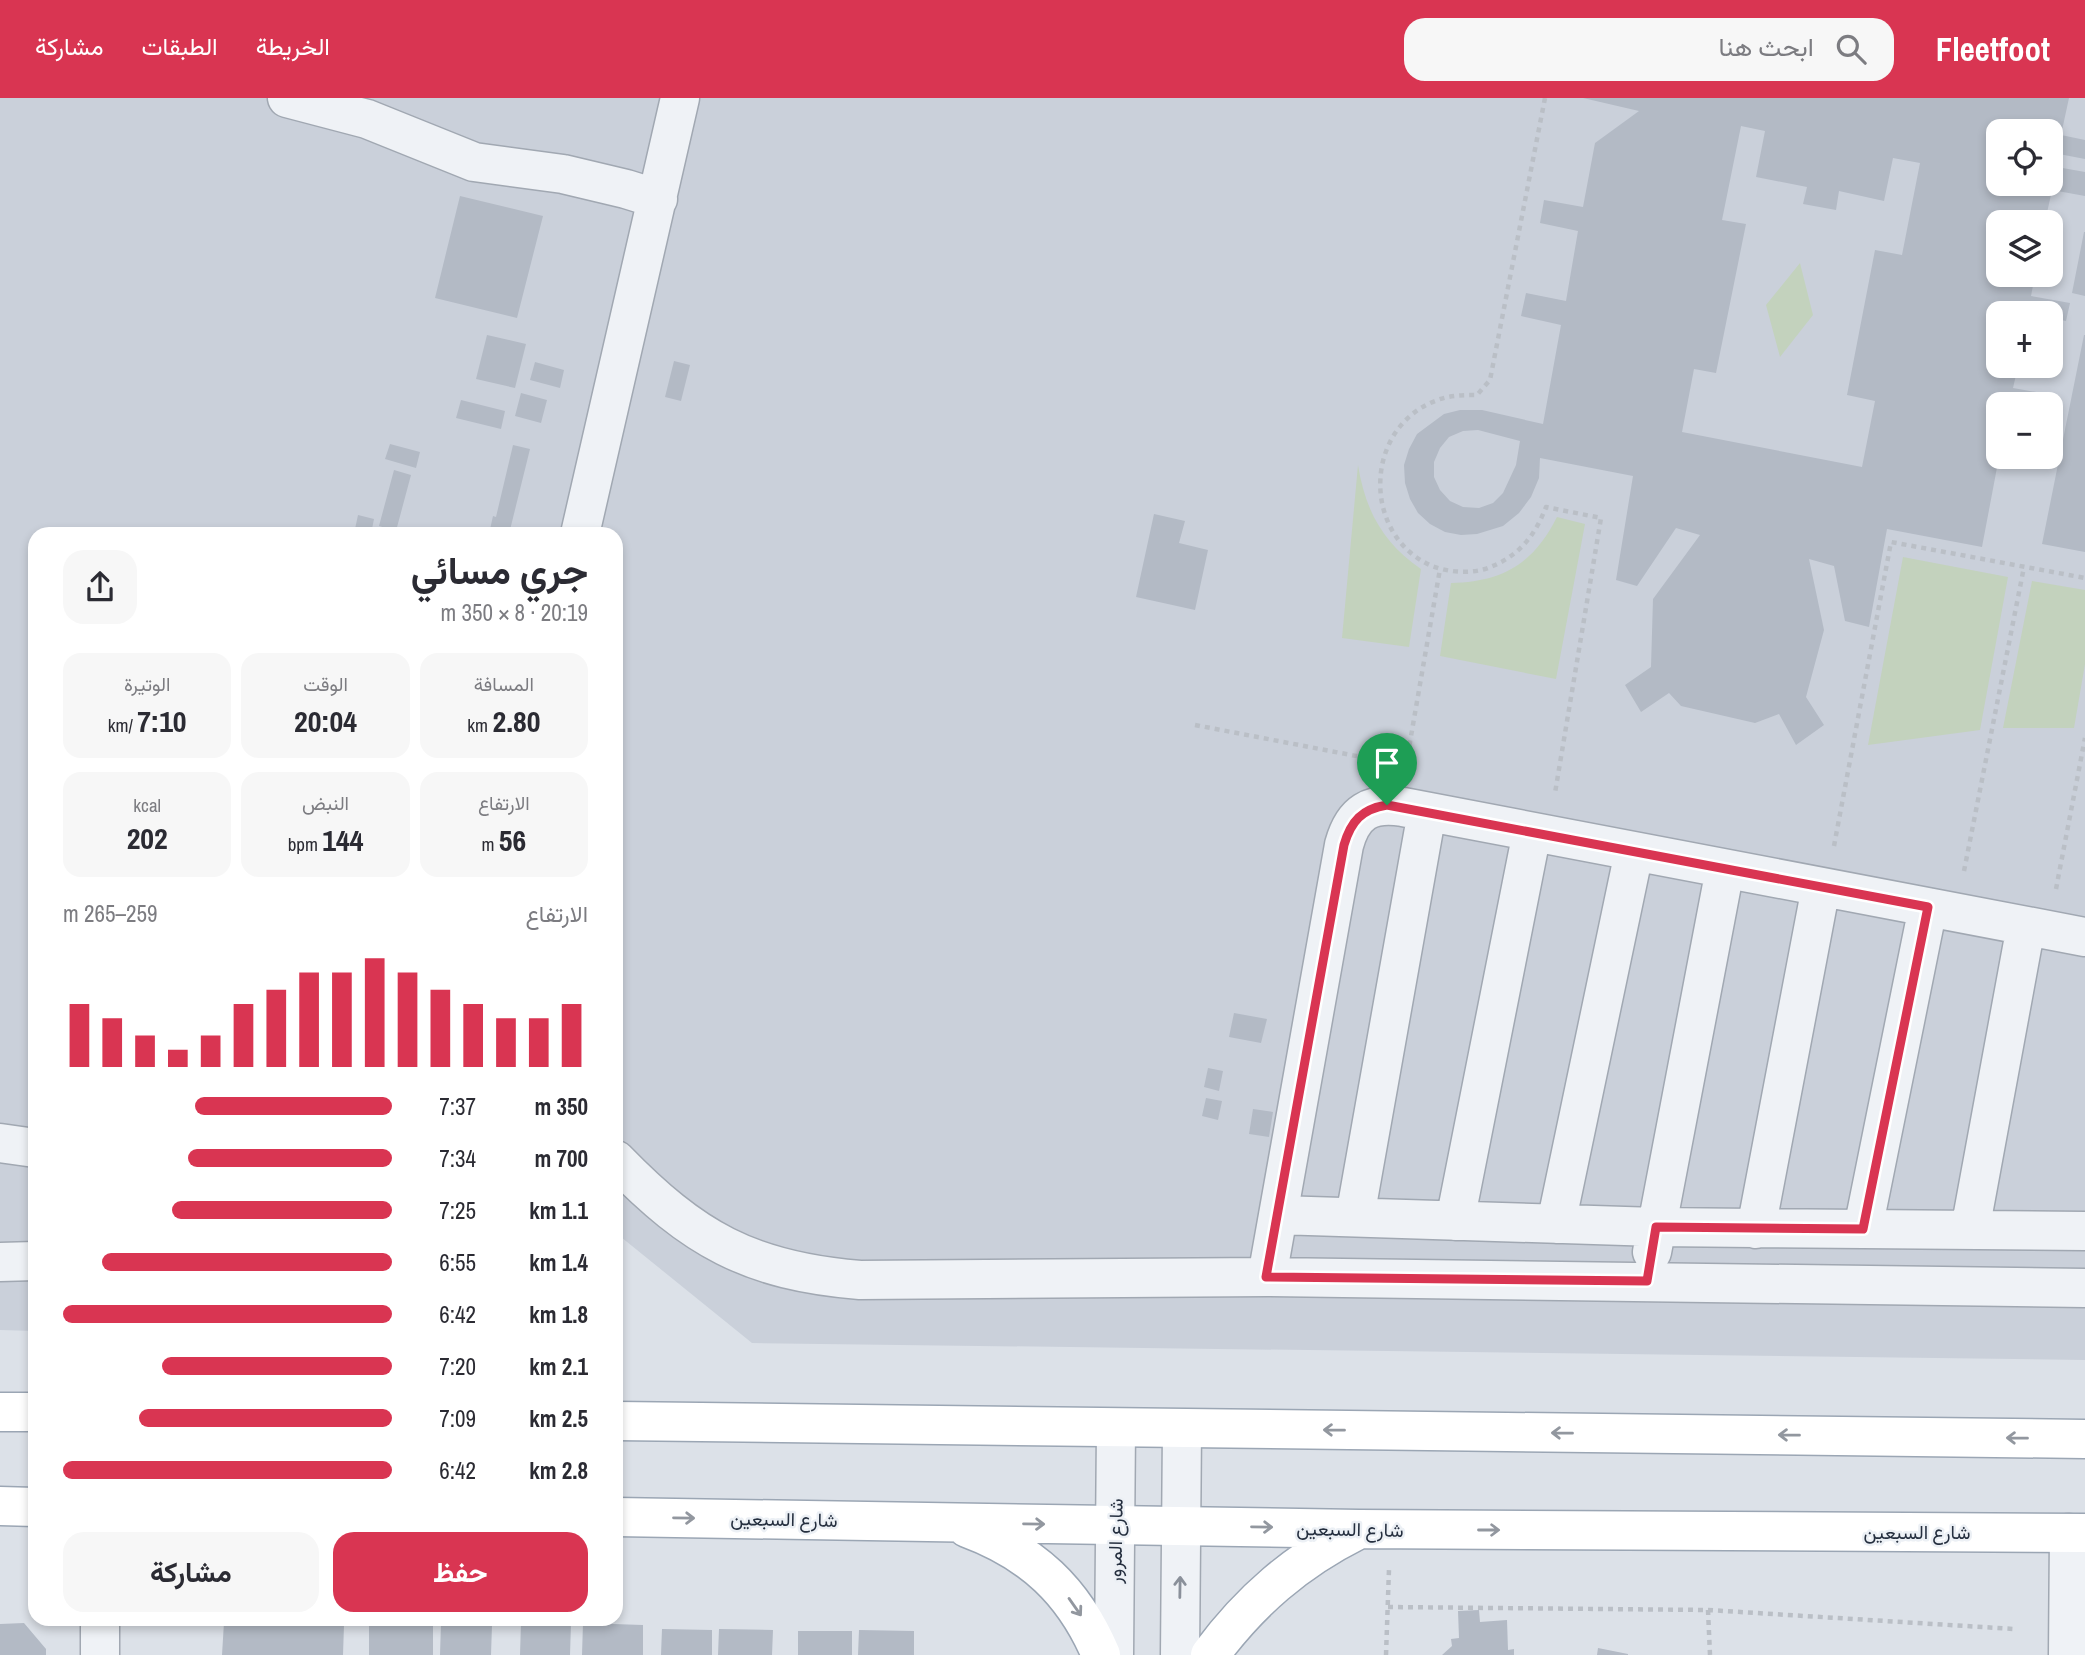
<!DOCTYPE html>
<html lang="ar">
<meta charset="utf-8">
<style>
body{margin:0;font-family:"Archivo Narrow",Vazirmatn,sans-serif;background:#f7f7f7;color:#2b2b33;direction:rtl;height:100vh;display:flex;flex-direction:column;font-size:26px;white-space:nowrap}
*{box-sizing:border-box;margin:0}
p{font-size:23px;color:#7c7c81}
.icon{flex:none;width:38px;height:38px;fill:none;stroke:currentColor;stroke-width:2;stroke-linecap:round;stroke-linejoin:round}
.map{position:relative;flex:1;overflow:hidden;direction:ltr}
.side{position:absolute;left:28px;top:429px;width:595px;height:1099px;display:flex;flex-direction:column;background:#fff;border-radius:21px;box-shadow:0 4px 10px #0003;direction:rtl}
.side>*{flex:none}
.tools{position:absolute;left:1986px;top:21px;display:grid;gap:14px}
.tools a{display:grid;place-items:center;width:77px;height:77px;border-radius:14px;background:#fff;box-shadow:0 4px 10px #0003;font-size:35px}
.pin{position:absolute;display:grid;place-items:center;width:60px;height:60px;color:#fff;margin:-72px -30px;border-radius:50% 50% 50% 0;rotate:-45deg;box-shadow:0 0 7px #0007}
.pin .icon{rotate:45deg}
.round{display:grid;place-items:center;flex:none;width:74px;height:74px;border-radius:21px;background:#f7f7f7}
.head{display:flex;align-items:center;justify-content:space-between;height:119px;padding:0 35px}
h1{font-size:38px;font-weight:700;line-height:52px}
.metrics{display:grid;grid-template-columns:repeat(3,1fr);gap:10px;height:119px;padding:7px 35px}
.metrics div{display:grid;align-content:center;border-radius:18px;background:#f7f7f7;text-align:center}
.metrics b{font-size:30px;font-weight:700}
.metrics small{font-size:19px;font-weight:400}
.metrics p{font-size:19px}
.chart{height:196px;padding:14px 35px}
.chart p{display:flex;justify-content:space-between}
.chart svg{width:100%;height:126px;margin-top:7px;stroke:#d93552;stroke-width:6}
.cta{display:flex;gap:14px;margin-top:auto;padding:14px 35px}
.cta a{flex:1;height:80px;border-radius:21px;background:#d93552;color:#fff;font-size:28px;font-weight:700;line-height:80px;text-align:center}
.cta a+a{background:#f7f7f7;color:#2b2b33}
ul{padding:0 35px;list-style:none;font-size:23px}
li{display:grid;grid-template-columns:112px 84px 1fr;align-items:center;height:52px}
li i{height:18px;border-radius:9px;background:#d93552}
header{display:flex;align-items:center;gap:42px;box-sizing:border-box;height:98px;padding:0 35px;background:#d93552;color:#fff}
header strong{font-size:33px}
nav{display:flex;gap:38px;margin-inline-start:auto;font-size:24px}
.search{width:490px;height:63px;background:#f7f7f7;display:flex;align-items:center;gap:18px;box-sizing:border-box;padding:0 24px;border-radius:21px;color:#7c7c81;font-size:26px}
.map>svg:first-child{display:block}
</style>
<header>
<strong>Fleetfoot</strong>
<div class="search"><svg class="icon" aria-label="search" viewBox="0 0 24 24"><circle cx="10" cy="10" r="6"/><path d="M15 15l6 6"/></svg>ابحث هنا</div>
<nav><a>الخريطة</a><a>الطبقات</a><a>مشاركة</a></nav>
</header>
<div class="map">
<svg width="2085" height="1557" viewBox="0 0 2085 1557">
<rect width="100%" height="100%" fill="#dce1e8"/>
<path fill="#cad0da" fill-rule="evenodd" d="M0 0H2085V1262L752 1245 616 1135V436H35V1233L0 1232ZM1998 33H2051V86H1998ZM1998 124H2051V177H1998ZM1998 215H2051V268H1998ZM1998 306H2051V359H1998Z"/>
<path fill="#c3d2bd" d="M1800 165 1813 217 1780 259 1766 207Z
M1358 367C1365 412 1383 445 1421 471L1409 549 1342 540Z
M1557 419 1585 426 1556 581 1440 558 1451 485C1503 484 1534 465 1557 419Z
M1903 459 2008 479 1980 632 1868 647Z
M2032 483 2085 492V566L2074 630H2003Z"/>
<path fill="#b3bac5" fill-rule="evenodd" d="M1583 0H2069L2061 37 2085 42V61L2059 56 2057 69 2085 74V98L2052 92 2045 124H1998V177H2035L2031 198 2070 205 2066 223 2051 220V215H1998V268H2018L2013 290 2053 297 2051 306H1998L1999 359 1982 449 1887 431 1869 529 1845 523 1834 468 1809 461 1824 532 1806 599 1824 627 1796 647 1779 616 1755 625 1681 608 1669 595 1641 614 1625 587 1651 569 1653 501 1700 437 1676 430 1637 488 1616 482 1633 378 1540 360 1539 380 1531 399 1519 415 1503 428 1477 436 1461 437 1445 434 1430 426 1418 415 1410 401 1405 385 1404 367 1409 351 1417 336 1444 316 1460 312H1482L1543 326 1561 227 1521 218 1526 195 1566 203 1578 133 1540 125 1544 102 1583 109 1595 45 1639 13ZM1741 28 1765 33 1756 79 1807 89 1803 106 1836 112 1839 93 1884 103 1893 60 1920 65 1902 157 1875 152 1847 297 1875 303 1862 369 1682 334 1694 271 1716 275 1746 126 1722 122ZM1998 33H2051V86H1998ZM1478 332 1520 343 1516 367 1503 395 1493 405 1479 410 1463 409 1450 403 1440 392 1434 379V364L1440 350 1449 339 1463 333Z
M460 98 543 118 517 220 435 200Z
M2084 134H2085V198L2072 195Z
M487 237 526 246 515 290 476 281Z
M2084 237H2085V454L2042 446Z
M674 263 690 267 681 303 665 299Z
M535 264 564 272 560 290 530 282Z
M521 295 547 302 541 325 515 318Z
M461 302 505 313 501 331 456 320Z
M390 346 420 354 416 370 385 361Z
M513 347 530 351 509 436H489L493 418 496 419Z
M394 372 411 377 396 433 379 428Z
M1154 416 1185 423 1179 445 1208 452 1195 512 1136 499Z
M358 417 374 421 371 436H364V433L355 431Z
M1234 915 1267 921 1261 945 1229 939Z
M1208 970 1223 973 1219 993 1204 989Z
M1206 1000 1222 1003 1218 1022 1202 1018Z
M1253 1011 1273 1014 1269 1039 1249 1036Z
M1479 1512 1480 1524 1507 1522 1508 1552 1514 1551V1557H1442L1452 1548 1451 1541 1459 1540 1458 1513Z
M224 1524 344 1527 343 1557H222Z
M521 1524 571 1525 570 1557H520Z
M24 1525 46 1551V1557H0V1526Z
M441 1525 492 1527 491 1557H440Z
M583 1525 643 1527V1557H582Z
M369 1526 433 1527V1557H369Z
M662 1531 712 1532V1557H661Z
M719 1531 773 1532 772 1557H718Z
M859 1532 914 1533V1557H858Z
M798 1533H852V1557H798Z
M1598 1550 1628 1556V1557H1597Z"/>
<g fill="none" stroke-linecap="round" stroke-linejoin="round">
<g stroke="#a1a8b2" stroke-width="41">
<path id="minor" d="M287 0 367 21 474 64 563 76 626 91 658 101
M580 436 680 0
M0 1045 35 1050
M616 1062C693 1141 749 1173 860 1182L1267 1179 2085 1190
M1278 1117 1656 1129 2085 1133
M1355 1119 1427 714
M1455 1123 1532 734
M1556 1126 1634 754
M1756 1131 1821 789
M1863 1131 1928 809
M1970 1132 2026 828
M1652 1154 1725 771
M0 1164 35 1163
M1267 1179 1344 747C1353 714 1370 704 1403 709L2085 839
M100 1557V1521
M1114 1557 1116 1330
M1180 1557 1182 1331
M2068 1557 2069 1435"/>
</g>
<g stroke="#9ba6b4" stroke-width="41">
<path id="major" d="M0 1314H35
M616 1323 2085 1341
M0 1408 35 1409
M616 1419 1359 1431 2085 1435
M967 1430C1032 1454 1074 1493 1101 1557
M1210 1557C1250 1503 1296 1463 1356 1433"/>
</g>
<path stroke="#babfc6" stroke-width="4.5" stroke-dasharray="5 5" stroke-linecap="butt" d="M1545 0 1490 282 1477 297C1463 297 1449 297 1435 303 1363 331 1362 438 1432 468 1448 474 1468 476 1485 471 1517 460 1534 440 1546 409L1601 420 1555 695
M1195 627 1403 667
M1406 667 1440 471
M1834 748 1891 444 2085 480
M1964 773 2024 469
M2056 791 2085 640
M1388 1509 1708 1512 2014 1531
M1708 1512 1710 1557
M1386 1557 1389 1471"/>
<use href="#minor" stroke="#eff2f6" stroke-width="38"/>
<use href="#major" stroke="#fff" stroke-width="38"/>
</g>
<defs><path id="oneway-shaft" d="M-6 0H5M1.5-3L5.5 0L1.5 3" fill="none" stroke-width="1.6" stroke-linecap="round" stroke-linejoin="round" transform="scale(1.75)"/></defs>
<g stroke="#92979f">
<use href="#oneway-shaft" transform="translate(1334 1332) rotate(-179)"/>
<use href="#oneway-shaft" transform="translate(1562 1335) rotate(-179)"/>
<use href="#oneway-shaft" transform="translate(1789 1337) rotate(-179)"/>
<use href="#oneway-shaft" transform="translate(2017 1340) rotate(-179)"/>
<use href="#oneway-shaft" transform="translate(684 1420) rotate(1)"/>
<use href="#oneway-shaft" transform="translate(1034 1426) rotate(1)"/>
<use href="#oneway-shaft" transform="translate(1262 1429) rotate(1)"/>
<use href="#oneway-shaft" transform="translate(1489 1432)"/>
<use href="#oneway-shaft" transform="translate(1075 1509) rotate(55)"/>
</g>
<use stroke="#8a909a" href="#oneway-shaft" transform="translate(1180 1489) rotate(-89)"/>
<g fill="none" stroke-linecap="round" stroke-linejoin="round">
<g stroke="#fff" stroke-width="14">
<path id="route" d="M1387 707 1928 809 1863 1131 1656 1129 1647 1183 1266 1179 1344 747C1351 723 1362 711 1387 707Z"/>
</g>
<use href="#route" stroke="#d93552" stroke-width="9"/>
</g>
<g text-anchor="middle" stroke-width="5" stroke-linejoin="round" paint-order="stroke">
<g font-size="19" fill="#252f3f" stroke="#ecf0f5">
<text transform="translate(784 1421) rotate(1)" y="7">شارع السبعين</text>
<text transform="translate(1350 1431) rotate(1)" y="7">شارع السبعين</text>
<text x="1917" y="1441">شارع السبعين</text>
<text transform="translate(1115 1443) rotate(-89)" y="7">شارع المرور</text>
</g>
</g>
</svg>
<div class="tools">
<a><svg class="icon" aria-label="locate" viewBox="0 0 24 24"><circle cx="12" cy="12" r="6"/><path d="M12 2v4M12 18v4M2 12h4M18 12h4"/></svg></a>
<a><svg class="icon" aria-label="layers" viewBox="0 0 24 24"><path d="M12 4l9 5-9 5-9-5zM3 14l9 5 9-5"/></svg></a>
<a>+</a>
<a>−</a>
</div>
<div class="pin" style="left:1387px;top:707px;background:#1e9e55"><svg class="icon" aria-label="arrive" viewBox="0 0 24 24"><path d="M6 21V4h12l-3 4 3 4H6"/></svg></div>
<section class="side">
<div class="head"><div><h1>جري مسائي</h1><p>20:19 · 8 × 350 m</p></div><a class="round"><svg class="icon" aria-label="share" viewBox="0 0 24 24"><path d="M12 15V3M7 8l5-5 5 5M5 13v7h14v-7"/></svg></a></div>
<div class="metrics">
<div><p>المسافة</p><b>2.80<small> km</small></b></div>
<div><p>الوقت</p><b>20:04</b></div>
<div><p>الوتيرة</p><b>7:10<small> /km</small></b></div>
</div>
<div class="metrics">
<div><p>الارتفاع</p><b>56<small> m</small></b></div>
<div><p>النبض</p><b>144<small> bpm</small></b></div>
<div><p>kcal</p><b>202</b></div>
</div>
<div class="chart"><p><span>الارتفاع</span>259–265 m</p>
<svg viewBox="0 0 160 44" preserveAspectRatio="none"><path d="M5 44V22M15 44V27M25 44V33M35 44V38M45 44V33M55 44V22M65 44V17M75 44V11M85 44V11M95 44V6M105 44V11M115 44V17M125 44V22M135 44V27M145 44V27M155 44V22"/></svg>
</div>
<ul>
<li><b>350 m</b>7:37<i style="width:60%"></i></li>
<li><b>700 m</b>7:34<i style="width:62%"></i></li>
<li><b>1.1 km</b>7:25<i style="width:67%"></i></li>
<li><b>1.4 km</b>6:55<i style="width:88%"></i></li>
<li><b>1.8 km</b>6:42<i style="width:100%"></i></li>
<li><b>2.1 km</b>7:20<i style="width:70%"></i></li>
<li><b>2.5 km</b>7:09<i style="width:77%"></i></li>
<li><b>2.8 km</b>6:42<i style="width:100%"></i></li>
</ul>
<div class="cta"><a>حفظ</a><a>مشاركة</a></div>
</section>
</div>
